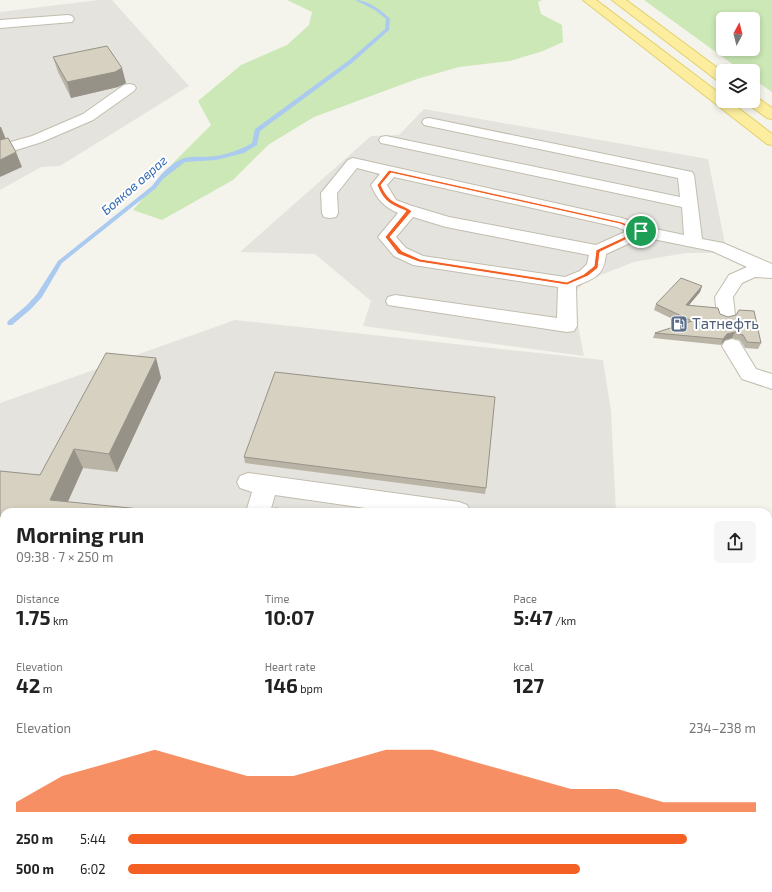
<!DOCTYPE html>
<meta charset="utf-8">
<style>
body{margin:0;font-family:"Exo 2",sans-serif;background:#f6f6f6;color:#222;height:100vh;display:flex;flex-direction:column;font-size:15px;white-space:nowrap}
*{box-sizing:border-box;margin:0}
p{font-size:13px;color:#767676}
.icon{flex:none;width:22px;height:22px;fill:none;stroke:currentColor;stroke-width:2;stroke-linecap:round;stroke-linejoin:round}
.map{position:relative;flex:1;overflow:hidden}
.panel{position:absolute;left:0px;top:508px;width:772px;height:384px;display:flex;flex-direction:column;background:#fff;border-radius:12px 12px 0 0;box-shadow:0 2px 6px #0003}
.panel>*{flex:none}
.needle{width:26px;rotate:7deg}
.buttons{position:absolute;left:716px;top:12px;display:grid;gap:8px}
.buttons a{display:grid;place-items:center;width:44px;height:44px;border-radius:6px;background:#fff;box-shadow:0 2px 6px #0003;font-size:20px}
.pin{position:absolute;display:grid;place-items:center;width:34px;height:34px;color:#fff;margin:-17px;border:2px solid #fff;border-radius:50%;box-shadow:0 1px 4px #0007}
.round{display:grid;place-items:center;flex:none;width:42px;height:42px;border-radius:6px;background:#f6f6f6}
.head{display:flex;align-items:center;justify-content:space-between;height:68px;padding:0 16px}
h1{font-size:22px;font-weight:700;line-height:30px}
.stats{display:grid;grid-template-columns:repeat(3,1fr);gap:6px;height:68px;padding:4px 16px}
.stats div{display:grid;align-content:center}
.stats b{font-size:20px;font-weight:700}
.stats small{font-size:11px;font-weight:400}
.stats p{font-size:11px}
.chart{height:112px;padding:8px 16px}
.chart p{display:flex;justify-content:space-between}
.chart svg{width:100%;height:72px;margin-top:4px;fill:#f46023;opacity:.7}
ul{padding:0 16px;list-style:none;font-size:13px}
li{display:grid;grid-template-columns:64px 48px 1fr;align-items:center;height:30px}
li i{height:10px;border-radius:5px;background:#f46023}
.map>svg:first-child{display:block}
</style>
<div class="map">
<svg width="772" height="892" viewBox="0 0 772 892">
<rect width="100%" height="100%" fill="#f5f4ec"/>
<path fill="#e5e3dd" d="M99 0H112L189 86 60 166 41 167 0 190V12Z
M424 109 708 159 725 244 719 253H685L634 262 585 281 572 296 584 356 363 326 371 301 315 254 240 252 371 136 399 135Z
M235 320 603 360 611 411 616 512H4V888H768V593L772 594V892H0V403Z"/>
<path fill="#cbe8b6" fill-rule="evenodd" d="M287 0H542L538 2 541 14 562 25 563 42 543 51 510 61 459 67 417 79 314 117 268 145 233 180 162 220 133 210 175 161 211 125 198 101 241 65 287 45 309 25 312 12Z
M644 0H772V92L753 79V71H742ZM723 19H753V49H723Z"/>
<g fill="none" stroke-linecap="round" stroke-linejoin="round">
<path fill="#abcaef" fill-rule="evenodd" d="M355 0C368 0 381 10 390 19L389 30 352 63 260 131 257 145 244 153 216 160 185 162 163 179 156 188 62 263 42 297 31 309 12 325H8L7 323 8 321 27 305 37 294 58 261 152 186C159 176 171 163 182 159 189 156 198 157 205 157 222 156 237 152 252 143L255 129 348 61 385 29 386 19 375 10Z"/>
<g stroke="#c1bdae" stroke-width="2">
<path id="minor" d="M68 15 72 16 74 19 72 22 0 28V20Z
M129 84 134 85 136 88 134 91 93 120 42 142 0 155V145L32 136 83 114 124 85Z
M429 118 692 172 694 175 702 239 723 243 772 264V278L755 277 742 283 733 297 735 315 733 319 726 321 719 319 717 315 715 297 729 275 747 267 712 251 643 237 606 254C604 276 595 278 576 286L577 326 574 331 567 332 388 305 386 301 388 297 395 295 557 318 558 287 413 265 394 256 378 237 398 213C384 207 377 199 371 185L380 174 357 168 337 193 338 213 336 217 330 218 324 217 322 213 321 193 348 160 353 158 622 218 646 227 684 235 682 207 386 144 381 143 379 140 381 137 386 136 680 197 678 178 424 125 422 122 424 119ZM394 177 617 227 627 231 596 245 449 217 409 205 396 200 387 185ZM413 217 446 227 589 255 587 264 580 271 565 277 423 256 406 248 396 237Z
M732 339 739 341 756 369 772 374V389L742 379 722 346 725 341Z
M248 473 459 502 467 505 471 512H393L275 495 270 512H246L252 492 240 488 237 482 240 476Z
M768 545H772V565H768Z
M0 572H4V594H0Z"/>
</g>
<g stroke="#e2cf6d" stroke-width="2">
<path id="major" d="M583 0H596L723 96V101H729L772 134V145L767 144Z
M612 0H626L723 72V82L718 81Z
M753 97 758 98 772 108V119L767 118 748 104 746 101H753Z"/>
</g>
<use href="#minor" fill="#fff" fill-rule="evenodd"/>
<use href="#major" fill="#fcee9e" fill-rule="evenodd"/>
</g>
<path fill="#b9b4a6" d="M53 57 126 83 118 87 71 98 58 72Z
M702 286 700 292 689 305 720 314 761 343 758 349 745 348 740 340 732 338 725 340 721 345 653 338 655 333 683 324 654 310 656 304Z
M156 358 161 378 117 472 83 468 68 502 4 512V573L2 571H0V471L40 475Z
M244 457 486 488 485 494 245 463Z"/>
<path fill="#969287" d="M122 68 126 83 118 87 71 98 67 82Z
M0 127H1L7 142 0 144Z
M16 152 22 167 0 177V160Z
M702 286 700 292 684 311 686 305Z
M735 332 732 338 725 340 721 345 723 339 727 334Z
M156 358 161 378 117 472 109 454Z
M74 449 83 468 63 512 50 500Z
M152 888H161V892H152Z
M290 888H295L294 892H289Z"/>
<path fill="#d7d1c1" stroke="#969287" d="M107 46 122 68 115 72 67 82 53 57Z
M8 138 16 152 0 160V140Z
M681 278 702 286 686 305 718 308 720 314 728 317 736 315 739 310 754 311 761 343 747 342 743 335 735 332 727 334 723 339 655 333 692 321 656 304Z
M106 353 156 358 109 454 74 449 50 500 150 510 149 512H4V559H0V471L40 475Z
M275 372 495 397 486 488 244 457Z
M275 508 306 512H274Z
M4 602V888H152V892H0V603Z
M207 888H290L289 892H207Z
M381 888H496L495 892H380Z"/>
<path fill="#f46023" stroke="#fff" fill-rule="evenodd" d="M389 170 622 222 644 231 600 252 598 268 588 276 567 285 419 262 398 254 385 237 406 211C391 205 384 202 377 185ZM391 173 620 224 637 231 596 250 594 266 584 274 567 282 420 259 402 251 390 237 412 211C397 201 390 205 381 185Z"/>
<defs>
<g id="fuel-square" transform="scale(0.9)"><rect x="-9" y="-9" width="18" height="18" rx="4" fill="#5c6f8a" stroke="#fff"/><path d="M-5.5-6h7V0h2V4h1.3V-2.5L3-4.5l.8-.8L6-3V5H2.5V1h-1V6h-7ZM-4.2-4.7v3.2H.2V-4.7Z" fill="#fff"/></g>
</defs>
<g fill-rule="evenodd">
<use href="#fuel-square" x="679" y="324"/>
</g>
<g text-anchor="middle" stroke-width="4" stroke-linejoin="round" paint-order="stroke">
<g font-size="13" font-style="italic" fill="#336cb4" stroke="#fff">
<text transform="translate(134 185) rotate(-41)" y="5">Бояков овраг</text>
</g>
<g font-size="15" fill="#4e5e75" stroke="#fff" text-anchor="start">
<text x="692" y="329">Татнефть</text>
</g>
</g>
</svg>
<div class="buttons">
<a><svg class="needle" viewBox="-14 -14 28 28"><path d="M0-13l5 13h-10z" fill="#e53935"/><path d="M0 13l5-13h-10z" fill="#767676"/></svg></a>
<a><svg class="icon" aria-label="layers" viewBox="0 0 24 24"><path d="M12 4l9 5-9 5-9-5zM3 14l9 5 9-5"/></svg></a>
</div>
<div class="pin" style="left:641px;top:231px;background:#1e9e55"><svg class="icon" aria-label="arrive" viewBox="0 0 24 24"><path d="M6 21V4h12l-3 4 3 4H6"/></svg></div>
<section class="panel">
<div class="head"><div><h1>Morning run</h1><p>09:38 · 7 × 250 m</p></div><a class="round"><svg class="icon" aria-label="share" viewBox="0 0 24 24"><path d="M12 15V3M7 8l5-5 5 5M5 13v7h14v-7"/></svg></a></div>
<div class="stats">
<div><p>Distance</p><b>1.75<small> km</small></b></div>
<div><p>Time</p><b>10:07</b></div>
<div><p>Pace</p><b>5:47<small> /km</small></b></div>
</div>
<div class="stats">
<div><p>Elevation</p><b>42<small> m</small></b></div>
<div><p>Heart rate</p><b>146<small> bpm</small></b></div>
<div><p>kcal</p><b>127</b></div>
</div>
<div class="chart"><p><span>Elevation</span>234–238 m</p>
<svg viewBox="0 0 160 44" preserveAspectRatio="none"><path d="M0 44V38L10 22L20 14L30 6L40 14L50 22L60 22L70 14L80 6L90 6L100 14L110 22L120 30L130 30L140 38L150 38L160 38V44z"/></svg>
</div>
<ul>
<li><b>250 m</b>5:44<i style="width:89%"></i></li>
<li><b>500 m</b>6:02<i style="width:72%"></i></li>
</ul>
</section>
</div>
